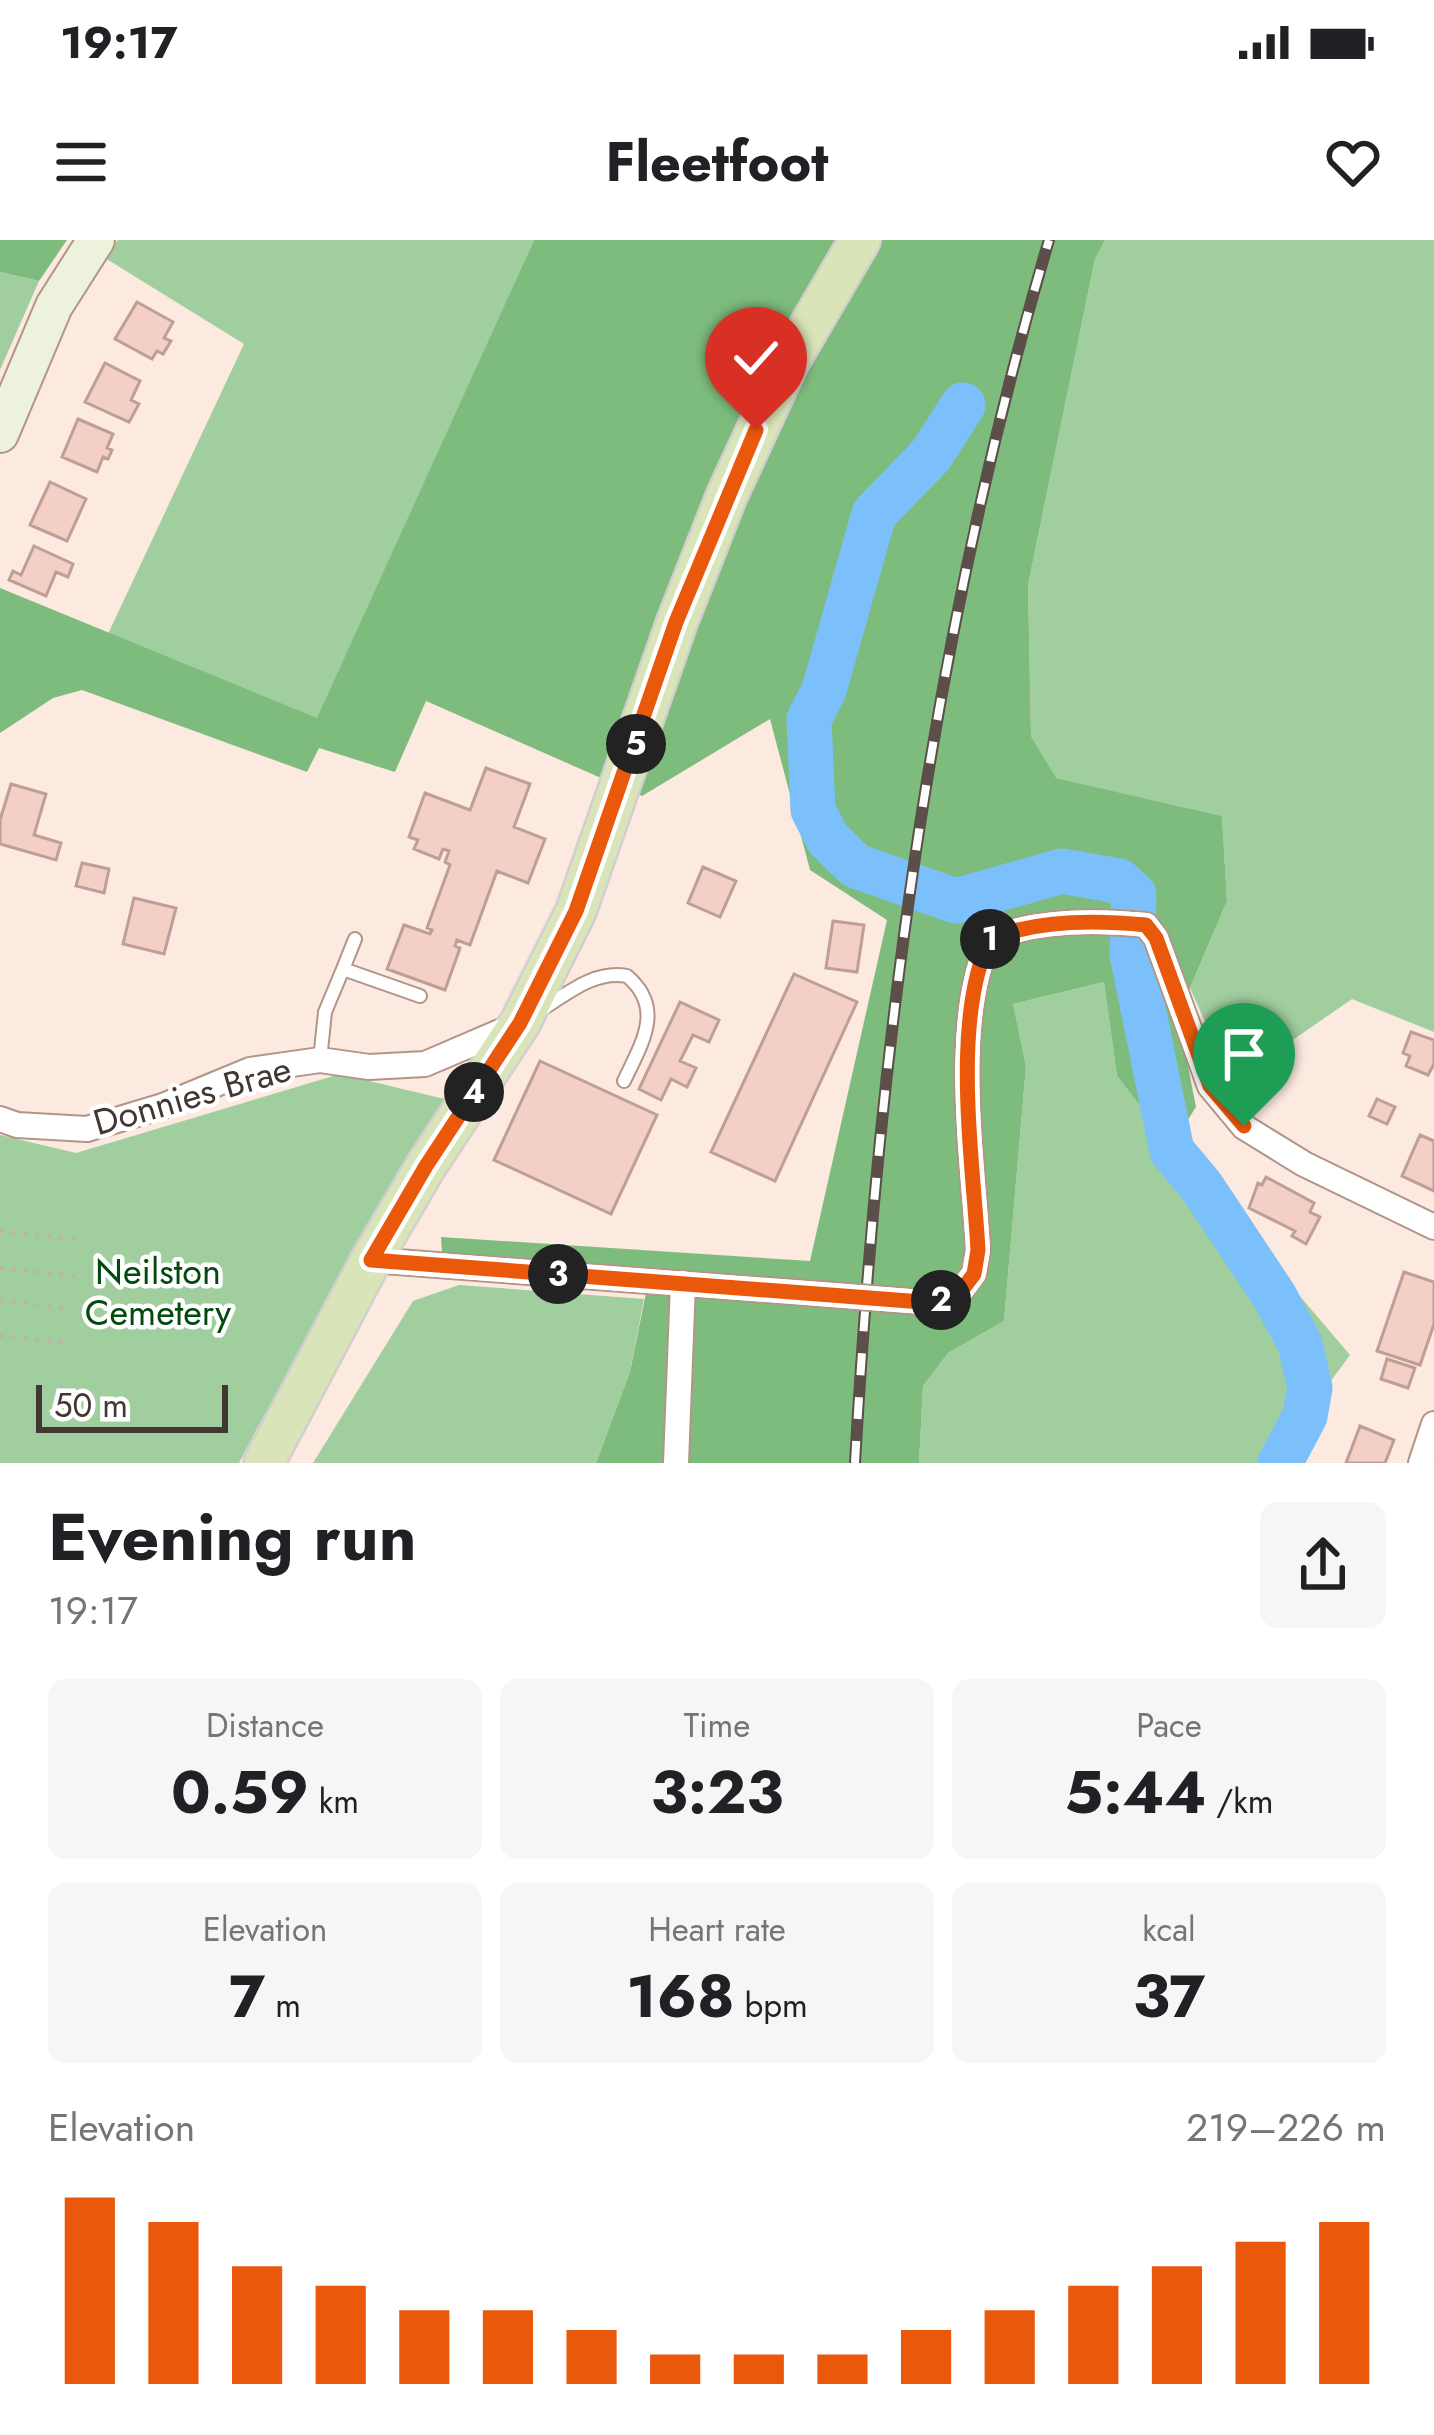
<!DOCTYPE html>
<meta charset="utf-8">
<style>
body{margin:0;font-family:Jost,sans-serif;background:#f6f6f6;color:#202124;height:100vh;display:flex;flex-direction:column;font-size:45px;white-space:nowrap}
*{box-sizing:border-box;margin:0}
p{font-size:39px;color:#757577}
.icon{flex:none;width:66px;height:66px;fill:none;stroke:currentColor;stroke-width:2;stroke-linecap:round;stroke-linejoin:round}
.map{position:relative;height:1223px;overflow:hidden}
.details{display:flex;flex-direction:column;background:#fff;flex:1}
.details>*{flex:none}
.scale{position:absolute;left:36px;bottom:30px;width:192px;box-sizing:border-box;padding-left:12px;border:6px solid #433731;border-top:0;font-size:33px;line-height:42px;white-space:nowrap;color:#433731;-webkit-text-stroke:9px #fff;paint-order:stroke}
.pin{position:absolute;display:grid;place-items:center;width:102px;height:102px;color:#fff;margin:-123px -51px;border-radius:50% 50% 50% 0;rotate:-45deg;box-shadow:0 0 12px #0007}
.pin .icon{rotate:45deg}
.km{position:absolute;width:60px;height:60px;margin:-30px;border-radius:50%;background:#222;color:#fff;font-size:33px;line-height:60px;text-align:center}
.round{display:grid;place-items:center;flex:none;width:126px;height:126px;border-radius:18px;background:#f6f6f6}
.headline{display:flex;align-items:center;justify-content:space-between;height:204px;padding:0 48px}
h1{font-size:66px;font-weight:700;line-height:90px}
.metrics{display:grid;grid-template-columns:repeat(3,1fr);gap:18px;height:204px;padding:12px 48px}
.metrics div{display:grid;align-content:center;border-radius:18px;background:#f6f6f6;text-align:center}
.metrics b{font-size:60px;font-weight:700}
.metrics small{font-size:33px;font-weight:400}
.metrics p{font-size:33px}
.chart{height:336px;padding:24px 48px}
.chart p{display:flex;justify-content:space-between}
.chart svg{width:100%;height:216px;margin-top:12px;stroke:#ea580c;stroke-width:6}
.status{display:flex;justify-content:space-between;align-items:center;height:84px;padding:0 60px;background:#fff;direction:ltr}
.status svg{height:33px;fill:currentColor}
header{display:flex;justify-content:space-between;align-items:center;height:156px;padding:0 48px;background:#fff;font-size:54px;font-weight:700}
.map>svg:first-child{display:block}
</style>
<div class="status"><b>19:17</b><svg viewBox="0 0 49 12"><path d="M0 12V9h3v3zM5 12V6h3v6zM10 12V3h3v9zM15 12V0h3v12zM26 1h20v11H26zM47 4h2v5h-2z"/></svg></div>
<header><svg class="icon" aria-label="menu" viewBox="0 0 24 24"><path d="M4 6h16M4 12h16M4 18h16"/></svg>Fleetfoot<svg class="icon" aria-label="heart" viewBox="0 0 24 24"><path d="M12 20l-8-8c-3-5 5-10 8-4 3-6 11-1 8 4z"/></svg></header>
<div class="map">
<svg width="1434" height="1223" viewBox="0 0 1434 1223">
<rect width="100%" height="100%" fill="#fce9e0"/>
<path fill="#a0ce9f" d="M118 0H534L317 479 108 394 244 104 105 18Z
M1105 0H1434V792L1352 759 1232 842 1190 748 1227 661 1222 576 1055 538 1031 496 1028 345 1095 19Z
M0 32 39 41 0 130Z
M1104 742 1117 836 1171 905 1350 1115 1305 1176 1280 1223H919L923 1146 948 1113 1004 1081 1026 826 1013 764Z
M340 834 453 861 261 1181 239 1223H0V895L76 913Z
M459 1045 644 1059 630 1132 596 1223H313L413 1061Z"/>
<path fill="#7ebc7e" d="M0 0H67L39 41 0 32Z
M534 0H1105L1095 19 1028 345 1031 496 1056 538 1222 576 1227 661 1178 776 1196 867 1169 909 1171 905 1117 836 1104 742 1013 764 1026 826 1004 1081 948 1113 923 1146 919 1223H596L630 1132 650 1033 442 1014 441 997 810 1021 887 680 810 630 770 479 642 556 426 461 395 532 319 508 307 532 82 450 53 458 0 493V348L317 478Z"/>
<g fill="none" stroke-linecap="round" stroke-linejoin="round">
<path stroke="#7bc0fb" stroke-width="45" d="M963 165 931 215 874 274 824 450 809 479 813 570 828 599 856 626 956 661 1062 631 1119 641 1134 655 1132 714 1172 911 1202 947 1275 1057 1300 1104 1310 1148 1305 1176 1280 1223"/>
</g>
<path fill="#f4cfc6" stroke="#bf9e96" stroke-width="3" d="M137 62 173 82 164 98 171 101 163 114 157 111 152 119 115 99Z
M105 123 140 141 131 160 139 164 129 182 85 162Z
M78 179 113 194 107 208 112 210 108 219 103 217 97 232 62 217Z
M50 242 86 259 67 301 30 285Z
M34 306 73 324 68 337 56 332 46 356 9 340 13 331 21 335Z
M486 528 530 544 514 587 545 599 528 643 497 631 470 705 457 700 455 706 460 708 445 750 387 729 404 685 430 694 432 690 427 688 450 625 445 622 449 611 443 609 439 619 414 609 418 600 409 597 425 553 470 570Z
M11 544 46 554 34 595 61 603 56 620 0 604V580Z
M82 623 109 629 104 653 76 646Z
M703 627 736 641 720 677 688 663Z
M134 658 176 668 164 714 123 704Z
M833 681 864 685 857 732 826 728Z
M794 734 857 762 775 941 711 912Z
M680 762 719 780 709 802 693 795 680 821 696 828 687 847 671 839 661 860 639 849Z
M1411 792 1434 800V824L1428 835 1406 826 1410 816 1403 813Z
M540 821 657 875 611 974 494 920Z
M1377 859 1395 867 1387 884 1369 876Z
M1420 895 1434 901V951L1402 936Z
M1266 937 1314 963 1310 972 1320 977 1306 1004 1292 996 1295 991 1249 968 1258 943 1262 945Z
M1404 1032 1434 1042V1084L1420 1125 1377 1111Z
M1387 1119 1415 1128 1408 1148 1381 1139Z
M1360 1186 1394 1200 1385 1223H1346Z"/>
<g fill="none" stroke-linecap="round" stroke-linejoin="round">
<g stroke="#b29587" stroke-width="16">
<path id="lane" d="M343 729 355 699
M541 770C568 753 595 730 627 736 665 768 642 803 624 841
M320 820 325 772 343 729 420 756"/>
</g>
<g stroke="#b29587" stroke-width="28">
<path id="street" d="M0 879 17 885 87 889 163 866 250 830 320 820 369 827 425 824 516 785
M371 1020 821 1054
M922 1062 955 1058 974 1033 978 1010C973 919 951 780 990 699 1036 680 1096 680 1146 685L1156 698 1210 846 1244 887 1304 924 1434 987
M676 1223 683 1043
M1421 1223 1434 1184"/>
</g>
<g stroke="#b29587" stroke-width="40">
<path id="secondary" d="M0 194 54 66 96 0"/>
</g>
<g stroke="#d2cfce" stroke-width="44">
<path id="primary" d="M264 1223 371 1020 426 926 520 783 576 671 677 382 727 255 788 123 860 0"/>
</g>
<path stroke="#c1b1a9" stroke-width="4.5" stroke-dasharray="3 9" stroke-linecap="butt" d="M0 991 80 1000
M0 1028 77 1036
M0 1061 70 1069
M0 1096 68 1103"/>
<use href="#lane" stroke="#fff" stroke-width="12"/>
<use href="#street" stroke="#fff" stroke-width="24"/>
<use href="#secondary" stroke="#ecf2db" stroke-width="36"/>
<use href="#primary" stroke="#d9e5b8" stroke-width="39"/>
<g stroke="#5c4f49" stroke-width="12">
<path id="rail" d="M855 1223C878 815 932 393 1049 0"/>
</g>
<use href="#rail" stroke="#fff" stroke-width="8" stroke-dasharray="22" stroke-linecap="butt"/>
<g stroke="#b29587" stroke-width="28" stroke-linecap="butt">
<path id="street-bridge" d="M821 1054 922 1062"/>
</g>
<use href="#street-bridge" stroke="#fff" stroke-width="24"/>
</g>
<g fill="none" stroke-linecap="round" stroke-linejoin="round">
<g stroke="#fff" stroke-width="24">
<path id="route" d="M756 190 676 382 576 671 520 783 426 926 371 1020 922 1062 956 1058 974 1034 978 1010C973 919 951 780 990 699 1036 680 1096 680 1146 685L1156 698 1210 846 1244 886"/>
</g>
<use href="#route" stroke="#ea580c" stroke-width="15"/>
</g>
<g text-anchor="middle" stroke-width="9" stroke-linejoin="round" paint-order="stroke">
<g font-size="36" fill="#433731" stroke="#fff">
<text transform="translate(192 855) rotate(-16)" y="13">Donnies Brae</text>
</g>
<g font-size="36" fill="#034a0e" stroke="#fff">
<text x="158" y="1044">Neilston<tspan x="158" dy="41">Cemetery</tspan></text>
</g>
</g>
</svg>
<div class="scale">50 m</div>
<div class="pin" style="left:1244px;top:886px;background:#1e9e55"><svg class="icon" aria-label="arrive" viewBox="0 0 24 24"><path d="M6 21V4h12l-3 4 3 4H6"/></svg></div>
<div class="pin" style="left:756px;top:190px;background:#d93025"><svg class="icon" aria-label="check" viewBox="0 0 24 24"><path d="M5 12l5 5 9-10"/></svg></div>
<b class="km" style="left:990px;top:699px">1</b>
<b class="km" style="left:941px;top:1060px">2</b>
<b class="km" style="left:558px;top:1034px">3</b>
<b class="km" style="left:474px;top:852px">4</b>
<b class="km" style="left:636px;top:504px">5</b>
</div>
<section class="details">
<div class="headline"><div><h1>Evening run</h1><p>19:17</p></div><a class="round"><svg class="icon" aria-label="share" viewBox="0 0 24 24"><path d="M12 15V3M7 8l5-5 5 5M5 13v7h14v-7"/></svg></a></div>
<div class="metrics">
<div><p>Distance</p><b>0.59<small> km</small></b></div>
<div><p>Time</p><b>3:23</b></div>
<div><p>Pace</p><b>5:44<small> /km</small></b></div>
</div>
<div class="metrics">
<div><p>Elevation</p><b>7<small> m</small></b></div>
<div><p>Heart rate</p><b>168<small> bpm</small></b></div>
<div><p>kcal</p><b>37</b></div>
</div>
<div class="chart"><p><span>Elevation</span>219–226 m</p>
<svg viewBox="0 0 160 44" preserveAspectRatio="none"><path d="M5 44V6M15 44V11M25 44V20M35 44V24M45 44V29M55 44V29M65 44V33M75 44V38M85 44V38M95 44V38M105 44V33M115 44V29M125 44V24M135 44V20M145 44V15M155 44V11"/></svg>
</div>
</section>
